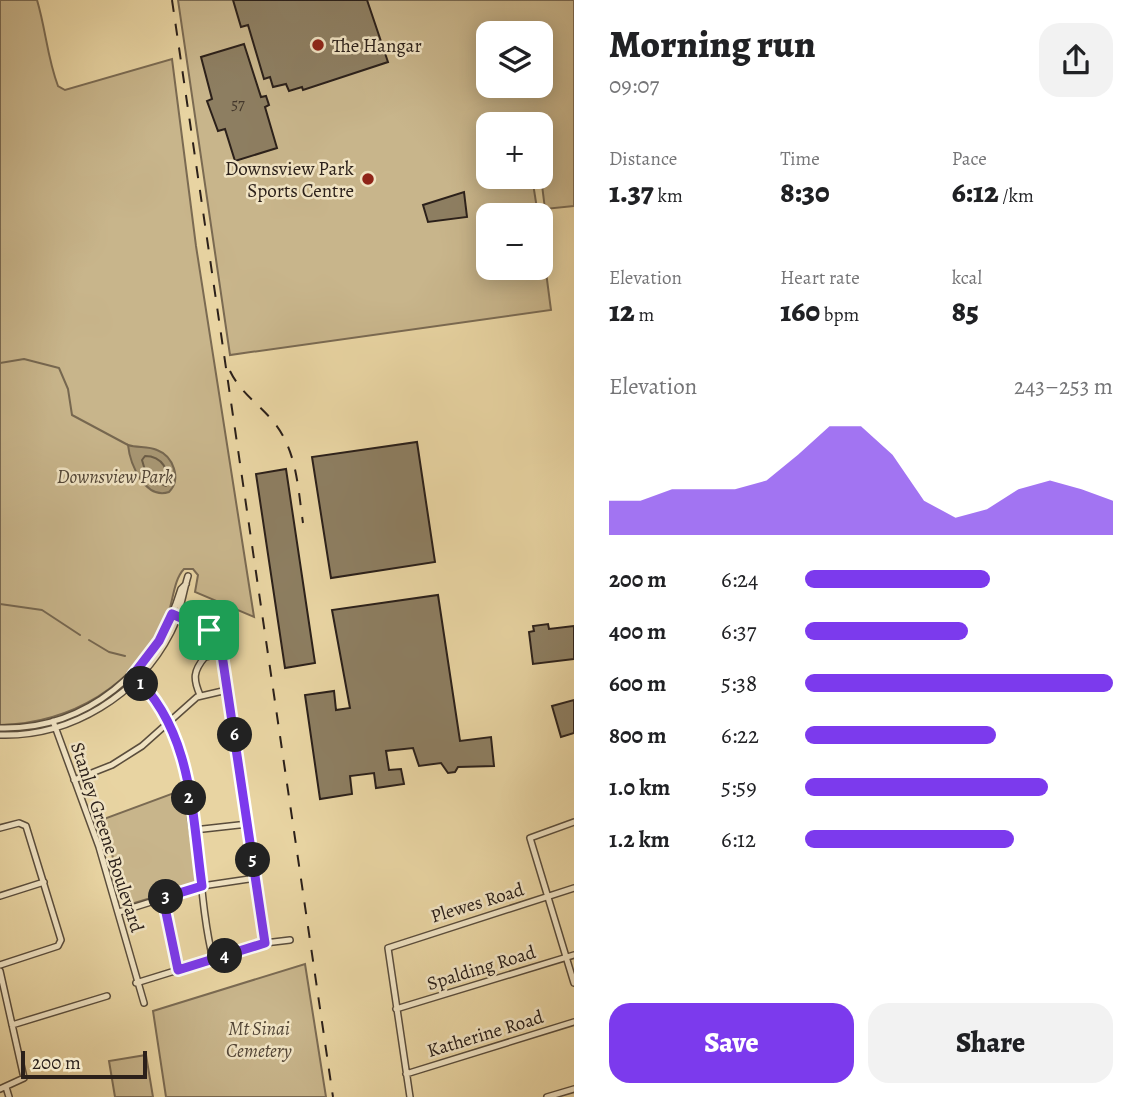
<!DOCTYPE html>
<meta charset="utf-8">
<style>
body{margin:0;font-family:Alegreya,serif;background:#f2f2f2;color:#202124;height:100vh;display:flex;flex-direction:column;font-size:26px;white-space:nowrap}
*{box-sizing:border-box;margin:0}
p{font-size:23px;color:#757577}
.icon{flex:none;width:38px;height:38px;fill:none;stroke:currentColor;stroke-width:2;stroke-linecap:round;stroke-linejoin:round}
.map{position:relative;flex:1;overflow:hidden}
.side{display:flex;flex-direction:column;background:#fff;width:574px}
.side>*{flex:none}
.tools{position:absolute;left:476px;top:21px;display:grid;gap:14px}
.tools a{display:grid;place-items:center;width:77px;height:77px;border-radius:14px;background:#fff;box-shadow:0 4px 18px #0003;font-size:35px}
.scale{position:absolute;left:21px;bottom:18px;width:126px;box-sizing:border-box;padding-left:7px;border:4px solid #2b201a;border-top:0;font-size:19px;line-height:24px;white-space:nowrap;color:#2b201a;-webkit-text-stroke:5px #f0e3c3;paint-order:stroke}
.pin{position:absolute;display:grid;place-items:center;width:60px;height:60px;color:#fff;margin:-30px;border-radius:14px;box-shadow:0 4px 10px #0006}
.km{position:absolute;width:35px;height:35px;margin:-18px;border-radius:50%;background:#222;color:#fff;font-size:19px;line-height:35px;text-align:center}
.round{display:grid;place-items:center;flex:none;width:74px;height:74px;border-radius:21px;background:#f2f2f2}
.head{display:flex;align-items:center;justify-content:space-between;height:119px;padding:0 35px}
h1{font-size:38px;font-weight:800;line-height:52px}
.stats{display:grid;grid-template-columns:repeat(3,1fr);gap:10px;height:119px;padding:7px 35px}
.stats div{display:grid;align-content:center}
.stats b{font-size:30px;font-weight:800}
.stats small{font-size:19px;font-weight:400}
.stats p{font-size:19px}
.chart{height:196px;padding:14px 35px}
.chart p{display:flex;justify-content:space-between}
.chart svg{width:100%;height:126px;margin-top:7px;fill:#7c3aed;opacity:.7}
.button{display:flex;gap:14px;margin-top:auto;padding:14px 35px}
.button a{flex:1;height:80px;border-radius:21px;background:#7c3aed;color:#fff;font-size:28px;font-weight:800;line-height:80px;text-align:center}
.button a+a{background:#f2f2f2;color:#202124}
ul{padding:0 35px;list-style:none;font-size:23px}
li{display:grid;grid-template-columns:112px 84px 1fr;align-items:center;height:52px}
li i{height:18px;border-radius:9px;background:#7c3aed}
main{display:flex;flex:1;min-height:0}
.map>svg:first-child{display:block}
</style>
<main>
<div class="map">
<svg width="574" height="1097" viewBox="0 0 574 1097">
<rect width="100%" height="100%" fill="#e8d4a2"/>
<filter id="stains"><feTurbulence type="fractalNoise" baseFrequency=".00286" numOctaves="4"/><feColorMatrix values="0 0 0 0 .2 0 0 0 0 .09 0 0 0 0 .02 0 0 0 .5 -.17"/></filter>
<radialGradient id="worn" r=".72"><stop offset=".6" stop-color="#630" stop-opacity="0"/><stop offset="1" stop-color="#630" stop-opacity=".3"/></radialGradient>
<path fill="#c8b58b" stroke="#7a6a52" stroke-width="2" fill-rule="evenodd" d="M0 0H37C46 30 47 57 58 86L65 90 172 59 196 246 254 617 195 592 198 575 193 569H184C173 580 173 605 166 620 135 686 71 723 0 725Z
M178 0H574V206L545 209 541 177V124H488V177H532L538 215H488V268H541V234L551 310 230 355ZM488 33H541V86H488Z
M181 778 198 883 195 873 196 883 193 885 128 905 101 820 182 790 186 813Z
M305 964 326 1097H166L153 1011Z
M146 1055 153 1097H115L109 1061Z"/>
<path fill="#a89774" stroke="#766750" stroke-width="2" d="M128 445C137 448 148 446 157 450 173 456 182 479 169 492 145 500 130 464 128 445Z"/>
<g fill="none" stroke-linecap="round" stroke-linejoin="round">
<path stroke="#6a5c47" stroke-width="2" d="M145 456C162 456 171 471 166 486L147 477 142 460Z"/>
<path stroke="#766750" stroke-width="2" d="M0 363 24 359 59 368 68 389 72 415 128 445
M0 604 42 610 80 635
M89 640 109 652 125 656"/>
</g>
<path fill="#8d7e61" stroke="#2b201a" stroke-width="2" d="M233 0H367L388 62 303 90 302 87 289 91 286 84 273 87 270 77 264 79 248 25 241 27Z
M244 44 261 97 266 96 269 105 265 107 277 148 235 161 225 129 218 131 211 112 207 101 212 99 201 57Z
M464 192 467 217 428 222 423 205Z
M417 442 435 562 331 578 312 457Z
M286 469 315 663 285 668 256 474Z
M438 595 460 741 491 737 494 766 458 767 455 772 448 773 441 763 419 766 413 748 386 751 389 770 401 769 404 784 376 788 374 773 350 776 352 794 320 799 305 695 334 691 336 710 350 708 332 610Z
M548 624 549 629 574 626V659L533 664 529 632 534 631 533 626Z
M574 700V733L561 737 552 706Z"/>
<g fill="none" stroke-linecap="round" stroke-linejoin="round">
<g stroke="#5a4d3c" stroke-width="8">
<path id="minor" d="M172 614 209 630 221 648 265 943
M133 675C209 745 190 867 213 959
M200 695C193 679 193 671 205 657L222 653
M53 721 99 847 144 1003
M0 728C87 730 157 670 181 589L186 584
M0 735C71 737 139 695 171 632 181 613 182 595 188 576
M74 780 112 765 142 746 197 697 227 690
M574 822 530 838 574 983
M0 828 19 823 26 826 61 940 58 946 0 965
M194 830 248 824
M0 896 44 882
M163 898 178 970
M119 912 202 886 256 878
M0 971 24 1078 0 1089
M136 983 265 943 290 940
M396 1009 574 955
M12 1025 107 996
M406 1074 574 1022
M6 1087 9 1097
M410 1097 388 948 574 888
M547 1097 574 1089"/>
</g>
<use href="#minor" stroke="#f0e3c3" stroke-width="5"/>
<path stroke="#2b201a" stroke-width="2" stroke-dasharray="12 12" stroke-linecap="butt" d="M172 0 333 1097
M230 371C241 394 261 405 276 425 297 453 298 489 303 523"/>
</g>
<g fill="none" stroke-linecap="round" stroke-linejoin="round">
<g stroke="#fff" stroke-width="14">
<path id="route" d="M172 614 209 630 221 648 265 943 178 970 163 898 202 886C192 813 192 729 133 675L159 641Z"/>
</g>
<use href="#route" stroke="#7c3aed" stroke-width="9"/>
</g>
<g fill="#8f2418" stroke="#f0e3c3" stroke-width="2.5">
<circle cx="318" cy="45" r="7"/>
<circle cx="368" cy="179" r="7"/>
</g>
<g text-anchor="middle" stroke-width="5" stroke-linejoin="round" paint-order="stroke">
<g font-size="16" fill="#44382c">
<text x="238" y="109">57</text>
</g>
<g font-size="19" fill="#2b201a" stroke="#f0e3c3" text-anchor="start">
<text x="332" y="52">The Hangar</text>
<text x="354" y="175" text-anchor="end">Downsview Park<tspan x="354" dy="22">Sports Centre</tspan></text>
</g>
<g font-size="19" font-style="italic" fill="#524536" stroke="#f0e3c3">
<text x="115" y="483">Downsview Park</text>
<text x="259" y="1035">Mt Sinai<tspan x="259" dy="22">Cemetery</tspan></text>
</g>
<g font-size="19" fill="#2b201a" stroke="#f0e3c3">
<text transform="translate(108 837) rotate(72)" y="7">Stanley Greene Boulevard</text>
<text transform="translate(477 902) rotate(-17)" y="7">Plewes Road</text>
<text transform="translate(481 967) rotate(-17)" y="7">Spalding Road</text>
<text transform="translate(485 1033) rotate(-17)" y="7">Katherine Road</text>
</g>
</g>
<rect width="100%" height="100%" filter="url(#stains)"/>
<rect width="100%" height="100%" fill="url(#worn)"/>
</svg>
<div class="tools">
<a><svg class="icon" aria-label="layers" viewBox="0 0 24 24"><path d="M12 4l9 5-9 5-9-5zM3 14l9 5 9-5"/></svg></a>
<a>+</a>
<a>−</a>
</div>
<div class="scale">200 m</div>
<div class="pin" style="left:209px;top:630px;background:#1e9e55"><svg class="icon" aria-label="arrive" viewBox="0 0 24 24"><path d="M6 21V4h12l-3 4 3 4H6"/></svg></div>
<b class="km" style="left:141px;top:684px">1</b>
<b class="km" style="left:189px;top:798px">2</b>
<b class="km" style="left:166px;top:897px">3</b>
<b class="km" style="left:225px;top:956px">4</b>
<b class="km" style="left:253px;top:860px">5</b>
<b class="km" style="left:235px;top:735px">6</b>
</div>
<section class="side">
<div class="head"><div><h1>Morning run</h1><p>09:07</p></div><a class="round"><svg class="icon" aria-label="share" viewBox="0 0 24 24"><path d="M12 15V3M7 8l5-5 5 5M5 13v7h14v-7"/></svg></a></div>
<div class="stats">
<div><p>Distance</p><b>1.37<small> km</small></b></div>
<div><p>Time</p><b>8:30</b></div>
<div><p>Pace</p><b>6:12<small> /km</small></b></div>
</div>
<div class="stats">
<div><p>Elevation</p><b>12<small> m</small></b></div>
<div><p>Heart rate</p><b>160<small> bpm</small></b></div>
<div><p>kcal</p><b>85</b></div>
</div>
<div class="chart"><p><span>Elevation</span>243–253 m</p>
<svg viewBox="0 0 160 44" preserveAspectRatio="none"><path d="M0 44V32L10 32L20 28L30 28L40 28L50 25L60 16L70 6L80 6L90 16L100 32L110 38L120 35L130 28L140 25L150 28L160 32V44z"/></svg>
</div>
<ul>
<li><b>200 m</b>6:24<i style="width:60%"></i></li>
<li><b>400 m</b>6:37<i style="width:53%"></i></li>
<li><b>600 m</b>5:38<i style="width:100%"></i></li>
<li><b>800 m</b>6:22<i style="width:62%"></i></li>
<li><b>1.0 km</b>5:59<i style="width:79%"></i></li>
<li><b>1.2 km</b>6:12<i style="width:68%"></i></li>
</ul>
<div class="button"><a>Save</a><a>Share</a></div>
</section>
</main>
